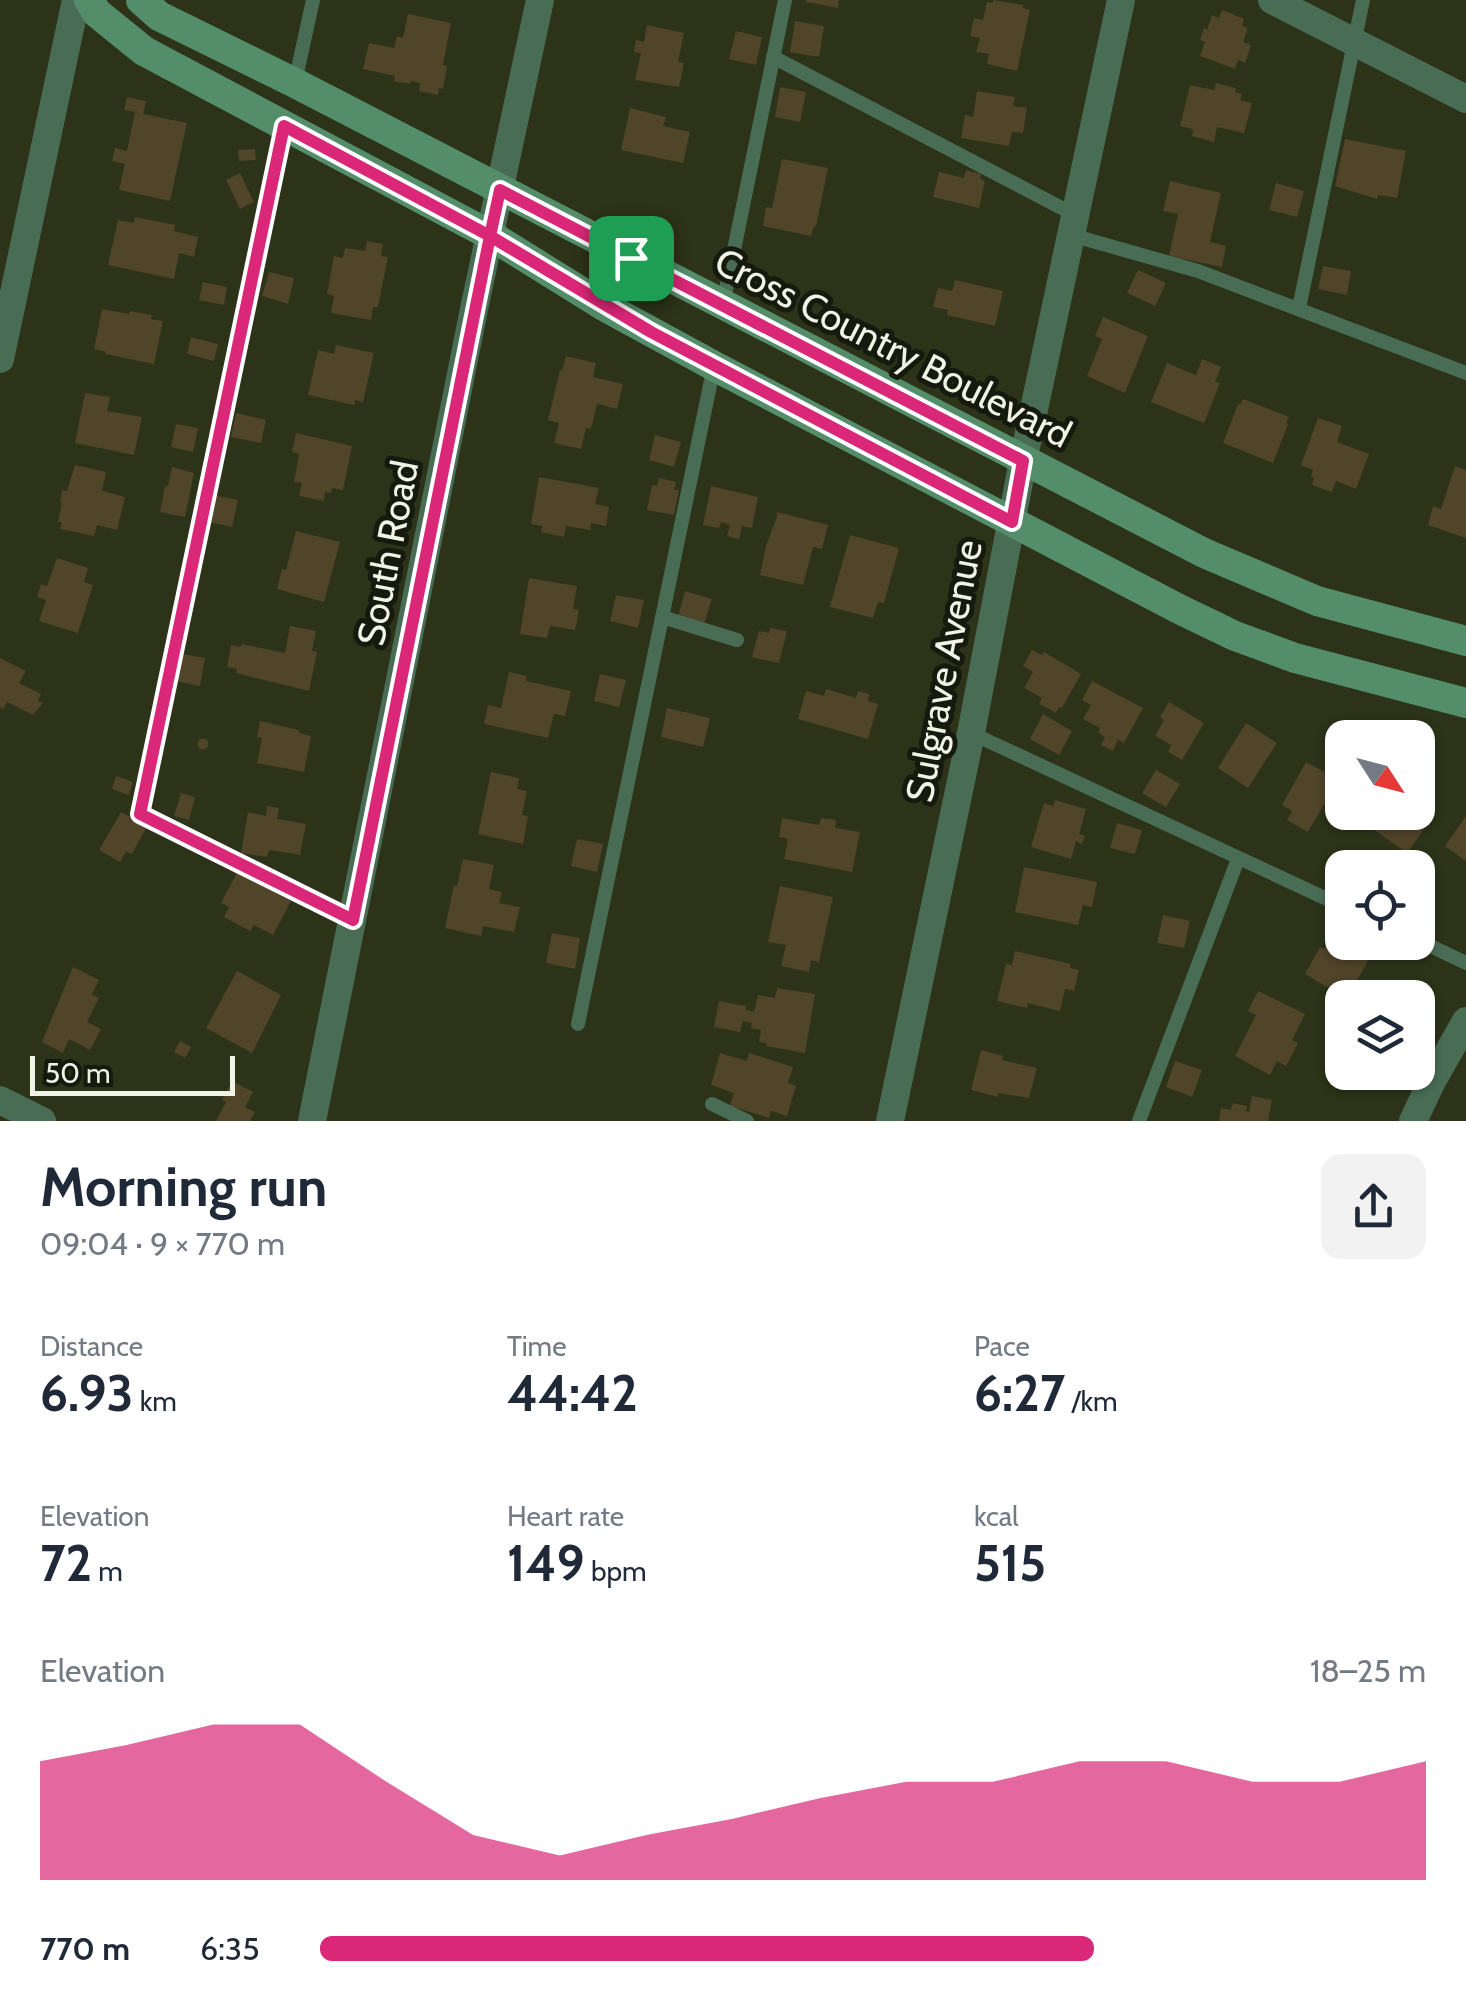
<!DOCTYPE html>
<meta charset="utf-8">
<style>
body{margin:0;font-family:Cabin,sans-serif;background:#f2f2f3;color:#1f2937;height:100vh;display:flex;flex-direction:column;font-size:38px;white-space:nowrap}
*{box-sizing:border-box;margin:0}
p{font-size:32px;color:#747a83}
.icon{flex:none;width:55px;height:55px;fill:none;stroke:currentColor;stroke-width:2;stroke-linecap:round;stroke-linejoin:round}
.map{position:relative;height:1121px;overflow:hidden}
.side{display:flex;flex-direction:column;background:#fff;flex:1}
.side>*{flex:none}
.needle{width:65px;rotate:126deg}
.controls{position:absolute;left:1325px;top:720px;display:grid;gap:20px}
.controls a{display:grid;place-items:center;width:110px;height:110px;border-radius:20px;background:#fff;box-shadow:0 2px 8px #0004;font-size:50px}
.scale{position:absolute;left:30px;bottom:25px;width:205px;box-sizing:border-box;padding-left:10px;border:5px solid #eff4e4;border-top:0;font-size:28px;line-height:35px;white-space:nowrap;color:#eff4e4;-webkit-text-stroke:8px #16190e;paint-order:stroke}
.pin{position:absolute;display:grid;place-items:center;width:85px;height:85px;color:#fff;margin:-42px;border-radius:20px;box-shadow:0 5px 15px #0006}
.round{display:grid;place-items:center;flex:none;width:105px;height:105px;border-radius:20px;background:#f2f2f3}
.headline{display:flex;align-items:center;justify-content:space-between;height:170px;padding:0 40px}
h1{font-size:55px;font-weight:700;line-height:75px}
.metrics{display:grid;grid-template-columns:repeat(3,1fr);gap:15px;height:170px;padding:10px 40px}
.metrics div{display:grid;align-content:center}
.metrics b{font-size:50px;font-weight:700}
.metrics small{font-size:28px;font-weight:400}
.metrics p{font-size:28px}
.chart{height:280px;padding:20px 40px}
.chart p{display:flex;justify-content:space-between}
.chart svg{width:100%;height:180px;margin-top:10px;fill:#db2777;opacity:.7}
ul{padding:0 40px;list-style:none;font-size:32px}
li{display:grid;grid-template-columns:160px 120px 1fr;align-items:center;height:75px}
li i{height:25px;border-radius:12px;background:#db2777}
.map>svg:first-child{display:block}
</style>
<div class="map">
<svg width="1466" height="1121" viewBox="0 0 1466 1121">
<rect width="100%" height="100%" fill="#2c3318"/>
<path fill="#504429" d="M806 0H839L838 8 806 2Z
M993 0 1023 5V8L1030 10 1017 71 987 64 989 54 976 52 980 38 970 36 974 18 983 20 987 2 993 3Z
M1222 10 1244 19 1242 26 1248 28 1243 42 1251 45 1245 63 1238 60 1235 69 1200 56 1205 42 1200 40 1204 28 1207 30 1212 15 1219 18Z
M408 14 451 23 443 65 447 66 443 89 439 88 438 95 419 91 420 83 411 81 410 84 394 81 395 76 363 69 369 43 394 48 397 36 403 38Z
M795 21 824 26 819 57 790 52Z
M647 25 684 33 678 62 684 63 679 87 635 80 641 53 634 52 636 40 644 42Z
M736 31 762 37 756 65 729 59Z
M1216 83 1236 88 1235 92 1242 94 1240 100 1252 103 1244 133 1217 127 1214 142 1192 136 1193 129 1180 126 1190 85 1214 90Z
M780 87 806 92 800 122 775 117Z
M977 91 1015 97 1013 106 1027 108 1023 133 1012 132 1009 146 961 138 965 115 973 117Z
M127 97 146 101 143 114 187 123 170 201 119 190 125 164 112 161 115 148 127 151 135 112 124 110Z
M630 108 666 117 663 126 690 132 683 163 621 150Z
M1345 139 1406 151 1397 198 1378 195 1377 199 1335 186Z
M255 149 256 160 239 161 238 150Z
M782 159 828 168 816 226H814L811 236 763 226 766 207 772 208Z
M966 170 981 174 980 179 985 181 979 208 933 197 939 172 964 178Z
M240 173 254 202 240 209 226 180Z
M1170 181 1221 193 1210 242 1226 246 1222 267 1169 256 1178 214 1163 211Z
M1276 183 1304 191 1297 217 1269 210Z
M135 217 175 225 174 231 198 237 194 257 179 253 174 279 108 265 118 220 134 223Z
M367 241 383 244 381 256 388 257 378 307H373L371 320 331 313 334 296 327 294 334 256 343 258 345 248 365 251Z
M1323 266 1351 271 1347 295 1318 289Z
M1138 270 1166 283 1155 306 1127 293Z
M269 272 294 278 288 304 262 296Z
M955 280 1003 291 995 326 947 315 948 310 933 307 938 288 952 291Z
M203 282 227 287 224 305 199 300Z
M102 309 129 314 130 311 152 315 151 319 163 321 154 364 105 354 106 352 94 349Z
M1103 317 1148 336 1125 393 1087 376 1102 339 1095 336Z
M191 337 218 344 214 361 187 354Z
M336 345 374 353 363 402 355 400 354 405 308 395 318 350 334 354Z
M566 356 596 363 593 377 623 384 617 409 597 404 591 429 586 428 581 449 554 443 559 423 548 420 560 370 562 371Z
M1202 359 1221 367 1215 382 1220 383 1204 423 1151 402 1167 363 1196 375Z
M85 393 110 397 107 411 142 417 134 455 75 443Z
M1243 399 1289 417 1286 423 1288 424 1273 463 1223 443 1238 404 1240 405Z
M236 413 266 420 261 443 231 437Z
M1318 418 1342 426 1337 442 1369 454 1356 489 1336 481 1332 492 1312 485 1314 478 1311 476 1313 470 1301 465Z
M176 424 198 428 193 452 171 447Z
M296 433 352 446 343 490 332 488 331 493 325 492 324 501 299 496 302 483 294 482 299 454 292 452Z
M655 435 681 442 674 467 649 460Z
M75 465 106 472 102 491 125 497 117 530 97 525 94 536 60 529 62 522H58L62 503H60L62 490 67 491Z
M1455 466 1466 470V538L1428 525 1433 506 1441 509Z
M172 467 194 473 185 517 160 512 165 486H168Z
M539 477 599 488 595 504 609 507 606 526 591 523 590 530 566 526 564 537 541 532 542 526 531 524Z
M659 478 676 482 674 490H679L674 515 647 510 652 485 657 486Z
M711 486 758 497 752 528 742 526 739 539 727 536 730 525 721 522 719 528 703 525Z
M214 495 238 500 232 527 209 522Z
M777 512 828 525 822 549 813 547 803 585 760 575 766 546 777 516Z
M296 531 340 542 324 602 277 589 282 569 286 570Z
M850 535 899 548 884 603 878 602 873 618 830 607Z
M57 558 88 568 84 582 93 585 78 633 39 621 46 600 37 597 41 584 47 586Z
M529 578 577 586 573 609 579 610 575 630 550 626 547 638 520 634Z
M685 591 712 599 704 624 678 617Z
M616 595 644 600 638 628 610 621Z
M290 626 316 631 312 651 317 652 309 691 236 673 237 669 227 667 231 645 241 647 242 644 285 653Z
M770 628 787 631 779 663 752 657 759 631 769 633Z
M1032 650 1042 655 1044 652 1081 674 1062 708 1059 707 1056 713 1039 704 1042 698 1024 688 1033 672 1023 666Z
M182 654 205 658 200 686 177 681Z
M0 658 26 671 19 683 41 694 38 701 43 703 33 715 7 702 3 709 0 707Z
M509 672 527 676 526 681 571 691 565 716 554 714 548 738 484 724 488 705 501 708Z
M600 674 626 680 619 707 594 701Z
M1092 681 1143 708 1124 743 1118 740 1113 751 1101 745 1105 737 1098 732 1100 728 1083 719 1091 705 1082 700Z
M826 689 856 698 858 691 869 694 868 701 878 704 868 739 798 719 806 691 824 696Z
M1169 702 1204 723 1182 760 1168 752 1171 745 1155 736 1164 720 1160 717Z
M667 708 710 718 703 747 661 737Z
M1043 714 1072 731 1059 755 1030 739Z
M260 721 299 730V733L311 736 304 772 257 763 262 738 257 737Z
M1246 723 1277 743 1248 788 1218 768Z
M197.5 744a5.5 5.5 0 1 1 11 0a5.5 5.5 0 1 1-11 0Z
M1306 762 1340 780 1328 806 1324 804 1308 832 1287 820 1292 811 1282 805Z
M1156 770 1180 784 1166 807 1142 793Z
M491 772 519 778 517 789 527 791 522 815 528 816 523 844 478 834Z
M116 776 133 782 129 795 112 789Z
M181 793 195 797 189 820 174 816Z
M1055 800 1086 809 1079 834 1085 836 1082 844 1076 841 1071 859 1031 847 1044 803 1053 806Z
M267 806 279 808 277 819 306 824 300 855 269 850 267 857 241 853 248 812 266 816Z
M121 812 147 826 132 854 126 852 120 862 99 850Z
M1355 812H1407L1426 826 1407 853 1353 815Z
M1466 816V861L1445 846Z
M782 818 819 825 821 818 836 820 835 828 860 832 852 872 784 859 788 839 779 837Z
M1117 823 1142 830 1135 854 1110 848Z
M577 839 603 844 597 872 571 866Z
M463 859 494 865 489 889 502 892 499 903 520 907 514 932 483 926 481 936 445 928 454 885 457 886Z
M1024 867 1097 882 1092 907 1083 905 1078 925 1015 912Z
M237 873 291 901 273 935 254 925 250 931 224 917 229 907 221 903Z
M780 886 833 897 819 962 811 960 809 972 781 966 786 945 768 942Z
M1163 915 1190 921 1184 948 1157 943Z
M552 933 580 938 575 969 546 963Z
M1332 934 1342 940V942H1347L1363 951 1360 955 1368 961 1353 987 1358 989 1352 998H1346L1305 974 1320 947 1324 949Z
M1015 951 1071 964 1070 968 1079 970 1074 991 1065 989 1060 1011 1028 1003 1027 1008 997 1001 1006 964 1012 965Z
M73 967 99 980 92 995 99 998 87 1022 101 1029 90 1050 69 1039 63 1053 42 1042Z
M237 971 281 995 252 1053 206 1028Z
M777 988 815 994 805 1053 766 1046 767 1043 759 1042 761 1030 751 1028 752 1023 743 1021 740 1032 714 1027 719 1001 746 1006V1010L754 1012 758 995 775 998Z
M1258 991 1305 1014 1292 1040 1298 1043 1286 1066 1277 1061 1270 1075 1235 1056 1256 1015 1248 1011Z
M180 1041 191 1047 185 1058 174 1052Z
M981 1050 1003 1056 1002 1060 1037 1068 1029 1098 999 1093 998 1097 971 1090Z
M720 1053 747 1061 749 1053 793 1067 788 1083 796 1086 787 1116 771 1111 769 1118 730 1106 734 1093 711 1085Z
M1175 1061 1202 1070 1192 1097 1166 1087Z
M232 1081 253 1092 245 1107 255 1112 250 1121H216L226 1102 222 1100Z
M1252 1096 1272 1100 1268 1121H1219L1221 1108 1231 1110 1233 1103 1247 1106 1246 1111 1249 1112Z"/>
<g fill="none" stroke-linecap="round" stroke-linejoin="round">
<path stroke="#496c55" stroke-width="14" d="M773 57 1075 215
M295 82 313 0
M284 126 140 814 353 921
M1071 235 1198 271 1466 373
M723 304 785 0
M1299 308 1363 0
M662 617 737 640
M971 733 1342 906
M1418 940 1466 963
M578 1024 714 366
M712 1104 747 1121
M1139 1121 1238 859"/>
<path stroke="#496c55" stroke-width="28" d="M1272 0 1466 99
M0 359 76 0
M0 1100 42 1121
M312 1121 474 309 540 0
M890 1121 971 733 1023 461 1121 0
M1413 1121 1432 1081 1466 1021"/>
<path stroke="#548d6a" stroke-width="30" d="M89 0 97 13 144 51 490 235 604 306 714 366 1179 609 1235 636 1295 658 1466 703
M141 0 159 16 295 83 1204 553 1317 601 1466 641"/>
</g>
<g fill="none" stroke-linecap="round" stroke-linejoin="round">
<g stroke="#fff" stroke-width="20">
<path id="route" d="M631 258 500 190 490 236 284 126 140 814 353 920 490 236 651 332 1012 522 1023 461 631 258"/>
</g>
<use href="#route" stroke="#db2777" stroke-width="12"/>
</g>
<g text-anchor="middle" stroke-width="10" stroke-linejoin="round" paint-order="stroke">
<g font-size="38" fill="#eff4e4" stroke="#16190e">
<text transform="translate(893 348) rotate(27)" y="13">Cross Country Boulevard</text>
<text transform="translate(388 553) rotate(-79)" y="13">South Road</text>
<text transform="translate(944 671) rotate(-79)" y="13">Sulgrave Avenue</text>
</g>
</g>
</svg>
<div class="controls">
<a><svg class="needle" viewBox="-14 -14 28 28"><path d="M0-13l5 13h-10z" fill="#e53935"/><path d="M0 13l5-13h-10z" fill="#747a83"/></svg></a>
<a><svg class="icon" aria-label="locate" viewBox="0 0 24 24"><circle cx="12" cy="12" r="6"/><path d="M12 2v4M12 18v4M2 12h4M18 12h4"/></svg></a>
<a><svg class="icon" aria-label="layers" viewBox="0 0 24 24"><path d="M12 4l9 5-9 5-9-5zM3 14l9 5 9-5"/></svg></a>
</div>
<div class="scale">50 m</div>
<div class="pin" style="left:631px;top:258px;background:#1e9e55"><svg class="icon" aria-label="arrive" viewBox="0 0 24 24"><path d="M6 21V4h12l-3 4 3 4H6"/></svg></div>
</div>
<section class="side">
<div class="headline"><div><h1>Morning run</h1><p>09:04 · 9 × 770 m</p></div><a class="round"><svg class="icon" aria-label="share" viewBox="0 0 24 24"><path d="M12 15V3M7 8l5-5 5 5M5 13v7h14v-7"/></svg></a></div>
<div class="metrics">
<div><p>Distance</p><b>6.93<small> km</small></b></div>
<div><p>Time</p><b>44:42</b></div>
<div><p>Pace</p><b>6:27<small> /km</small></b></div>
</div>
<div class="metrics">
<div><p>Elevation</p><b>72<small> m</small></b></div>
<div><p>Heart rate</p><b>149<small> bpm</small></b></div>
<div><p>kcal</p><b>515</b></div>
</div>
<div class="chart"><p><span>Elevation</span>18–25 m</p>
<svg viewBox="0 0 160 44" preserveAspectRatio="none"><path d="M0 44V15L10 11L20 6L30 6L40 20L50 33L60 38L70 33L80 29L90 24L100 20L110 20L120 15L130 15L140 20L150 20L160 15V44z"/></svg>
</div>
<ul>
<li><b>770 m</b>6:35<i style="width:70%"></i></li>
</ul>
</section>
